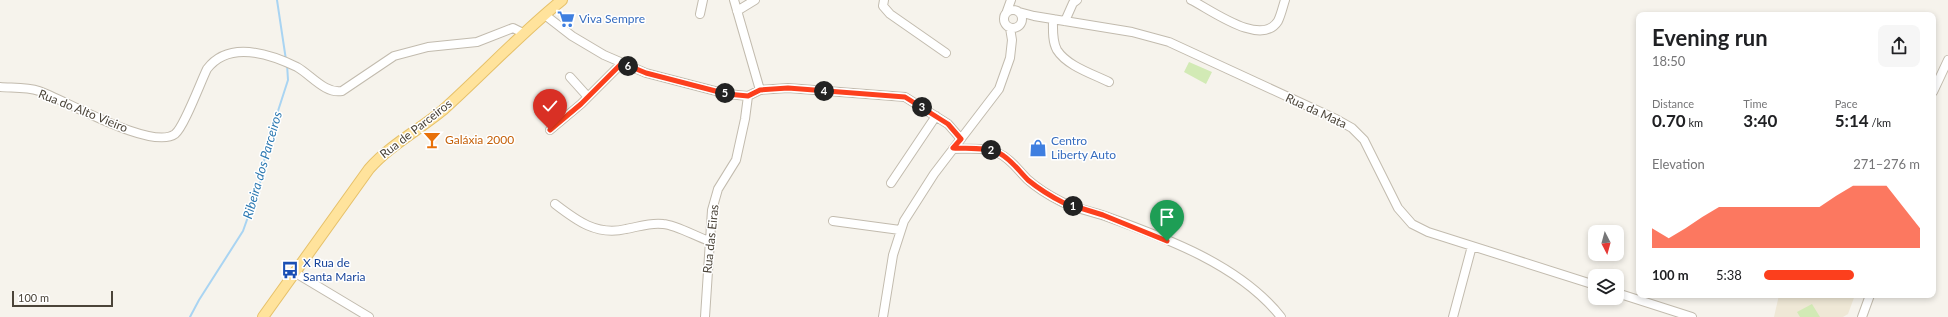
<!DOCTYPE html>
<meta charset="utf-8">
<style>
body{margin:0;font-family:Lato,sans-serif;background:#f6f6f6;color:#202124;height:100vh;display:flex;flex-direction:column;font-size:15px;white-space:nowrap}
*{box-sizing:border-box;margin:0}
p{font-size:13px;color:#757577}
.icon{flex:none;width:22px;height:22px;fill:none;stroke:currentColor;stroke-width:2;stroke-linecap:round;stroke-linejoin:round}
.map{position:relative;flex:1;overflow:hidden}
.panel{position:absolute;left:1636px;top:12px;width:300px;height:286px;display:flex;flex-direction:column;background:#fff;border-radius:8px;box-shadow:0 2px 6px #0003}
.panel>*{flex:none}
.needle{width:26px;rotate:174deg}
.controls{position:absolute;left:1588px;top:225px;display:grid;gap:8px}
.controls a{display:grid;place-items:center;width:36px;height:36px;border-radius:8px;background:#fff;box-shadow:0 2px 6px #0003;font-size:20px}
.scale{position:absolute;left:12px;bottom:10px;width:101px;box-sizing:border-box;padding-left:4px;border:2px solid #4b4439;border-top:0;font-size:11px;line-height:14px;white-space:nowrap;color:#4b4439;-webkit-text-stroke:3px #fff;paint-order:stroke}
.pin{position:absolute;display:grid;place-items:center;width:34px;height:34px;color:#fff;margin:-41px -17px;border-radius:50% 50% 50% 0;rotate:-45deg;box-shadow:0 0 4px #0007}
.pin .icon{rotate:45deg}
.km{position:absolute;width:20px;height:20px;margin:-10px;border-radius:50%;background:#222;color:#fff;font-size:11px;line-height:20px;text-align:center}
.round{display:grid;place-items:center;flex:none;width:42px;height:42px;border-radius:8px;background:#f6f6f6}
.head{display:flex;align-items:center;justify-content:space-between;height:68px;padding:0 16px}
h1{font-size:22px;font-weight:700;line-height:30px}
.figures{display:grid;grid-template-columns:repeat(3,1fr);gap:6px;height:68px;padding:4px 16px}
.figures div{display:grid;align-content:center}
.figures b{font-size:17px;font-weight:700}
.figures small{font-size:11px;font-weight:400}
.figures p{font-size:11px}
.chart{height:112px;padding:8px 16px}
.chart p{display:flex;justify-content:space-between}
.chart svg{width:100%;height:72px;margin-top:4px;fill:#fc3f1d;opacity:.7}
ul{padding:0 16px;list-style:none;font-size:13px}
li{display:grid;grid-template-columns:64px 48px 1fr;align-items:center;height:30px}
li i{height:10px;border-radius:5px;background:#fc3f1d}
.map>svg:first-child{display:block}
</style>
<div class="map">
<svg width="1948" height="317" viewBox="0 0 1948 317">
<rect width="100%" height="100%" fill="#f6f3ec"/>
<path fill="#efe8d6" d="M1779 295H1855L1848 314 1843 317H1774Z"/>
<path fill="#d2eab5" d="M1189 62 1212 72 1206 84 1184 72Z
M1812 304 1820 317H1800L1797 312Z"/>
<g fill="none" stroke-linecap="round" stroke-linejoin="round">
<path stroke="#a9d4f2" stroke-width="2" d="M277 0 286 60
M190 317 199 300 243 231 260 183 267 145 288 80 287 64"/>
<g stroke="#c2bbae" stroke-width="10">
<path id="minor" d="M734 0 760 90
M884 0 883 6 890 14 946 53
M1191 0C1210 9 1261 48 1278 21 1281 15 1283 6 1285 0
M1004 19a9 9 0 1 1 18 0a9 9 0 1 1-18 0Z
M737 11 755 0
M1007 11 1011 0
M1019 12 1034 16 1132 32 1169 42 1336 119 1352 128 1364 140 1398 208 1412 224 1428 232 1595 285
M700 14 703 0
M545 15 572 36 604 55 646 73 727 94 748 96 760 90 788 88 905 97 948 124 961 139
M1053 19C1053 29 1052 41 1057 50 1067 66 1093 74 1109 82
M1065 21 1073 3 1077 0
M570 77 588 97
M0 87C12 88 27 87 39 91 65 100 152 151 175 134 184 127 201 81 207 69 229 40 270 54 297 67 311 75 325 94 342 91L394 56 428 47 477 42 513 28 523 33
M1933 92 1948 60
M550 130 581 104 622 63
M953 149C967 149 985 147 998 153 1010 158 1018 170 1027 179 1037 188 1050 196 1062 202 1076 209 1091 211 1105 216 1166 238 1240 265 1281 317
M891 183 936 116
M555 204C577 221 597 236 626 229 638 227 651 222 663 224 676 225 695 236 709 241
M833 221 900 230
M294 272 369 317
M1617 293 1692 317
M705 317 712 210 718 189 736 160 745 119 748 96
M883 317 893 255 904 221 934 174 999 89 1010 58 1012 40 1010 28
M1453 317 1472 246
M1862 317 1870 295"/>
</g>
<g stroke="#e6c16a" stroke-width="12">
<path id="major" d="M263 317 369 169C390 145 419 130 443 110 483 74 520 34 562 0"/>
</g>
<use href="#minor" stroke="#fff" stroke-width="8"/>
<use href="#major" stroke="#ffe39c" stroke-width="10"/>
</g>
<g fill="none" stroke-linecap="round" stroke-linejoin="round">
<g stroke="#fff" stroke-width="8">
<path id="route" d="M550 130 581 104 622 63 646 73 727 94 748 96 760 90 788 88 905 97 948 124 961 139 953 148C968 149 986 147 999 153 1011 159 1019 171 1028 180 1039 189 1052 197 1064 203L1103 215 1167 241"/>
</g>
<use href="#route" stroke="#fc3f1d" stroke-width="5"/>
</g>
<defs>
<g id="supermarket-bare" transform="scale(1.38)"><path d="M-6-5.5h2.5l.6 2H6L4.5 2H-2.5L-4.4-4H-6ZM-1.5 3.2a1.3 1.3 0 1 0 .1 0ZM3 3.2a1.3 1.3 0 1 0 .1 0Z" fill="#3f7fe0" stroke="#fff" stroke-width="2.5" paint-order="stroke"/></g>
<g id="bar-bare" transform="scale(1.38)"><path d="M-6-5H6L.8 .8V4.5H3.5V6h-7V4.5H-.8V.8Z" fill="#e8710a" stroke="#fff" stroke-width="2.5" paint-order="stroke"/></g>
<g id="shop-bare" transform="scale(1.38)"><path d="M-5-2.5h2.3a2.7 3.5 0 0 1 5.4 0H5L5.5 6h-11ZM-1.5-2.5h3a1.5 2.3 0 0 0-3 0Z" fill="#3f7fe0" stroke="#fff" stroke-width="2.5" paint-order="stroke"/></g>
<g id="bus-bare" transform="scale(1.38)"><path d="M-5-6H5V4H4V6H2V4H-2V6H-4V4H-5ZM-3.5-4V0h7V-4ZM-3.5 1.2v1.5H-2V1.2ZM2 1.2v1.5H3.5V1.2Z" fill="#1a4fb4" stroke="#fff" stroke-width="2.5" paint-order="stroke"/></g>
</defs>
<g fill-rule="evenodd">
<use href="#supermarket-bare" x="566" y="19"/>
<use href="#bar-bare" x="432" y="140"/>
<use href="#shop-bare" x="1038" y="148"/>
<use href="#bus-bare" x="290" y="270"/>
</g>
<g text-anchor="middle" stroke-width="3" stroke-linejoin="round" paint-order="stroke">
<g font-size="12" fill="#366cbe" stroke="#fff" text-anchor="start">
<text x="579" y="23">Viva Sempre</text>
<text x="1051" y="145">Centro<tspan x="1051" dy="14">Liberty Auto</tspan></text>
</g>
<g font-size="12" fill="#4b4439" stroke="#fff">
<text transform="translate(83 111) rotate(22)" y="4">Rua do Alto Vieiro</text>
<text transform="translate(1316 111) rotate(25)" y="4">Rua da Mata</text>
<text transform="translate(416 129) rotate(-38)" y="4">Rua de Parceiros</text>
<text transform="translate(711 239) rotate(-84)" y="4">Rua das Eiras</text>
</g>
<g font-size="12" fill="#c56008" stroke="#fff" text-anchor="start">
<text x="445" y="144">Galáxia 2000</text>
</g>
<g font-size="12" fill="#164399" stroke="#fff" text-anchor="start">
<text x="303" y="267">X Rua de<tspan x="303" dy="14">Santa Maria</tspan></text>
</g>
<g font-size="13" font-style="italic" fill="#2e7ab2" stroke="#fff">
<text transform="translate(262 165) rotate(-74)" y="5">Ribeira dos Parceiros</text>
</g>
</g>
</svg>
<div class="controls">
<a><svg class="needle" viewBox="-14 -14 28 28"><path d="M0-13l5 13h-10z" fill="#e53935"/><path d="M0 13l5-13h-10z" fill="#757577"/></svg></a>
<a><svg class="icon" aria-label="layers" viewBox="0 0 24 24"><path d="M12 4l9 5-9 5-9-5zM3 14l9 5 9-5"/></svg></a>
</div>
<div class="scale">100 m</div>
<div class="pin" style="left:1167px;top:241px;background:#1e9e55"><svg class="icon" aria-label="arrive" viewBox="0 0 24 24"><path d="M6 21V4h12l-3 4 3 4H6"/></svg></div>
<div class="pin" style="left:550px;top:130px;background:#d93025"><svg class="icon" aria-label="check" viewBox="0 0 24 24"><path d="M5 12l5 5 9-10"/></svg></div>
<b class="km" style="left:1073px;top:206px">1</b>
<b class="km" style="left:991px;top:150px">2</b>
<b class="km" style="left:922px;top:107px">3</b>
<b class="km" style="left:824px;top:91px">4</b>
<b class="km" style="left:725px;top:93px">5</b>
<b class="km" style="left:628px;top:66px">6</b>
<section class="panel">
<div class="head"><div><h1>Evening run</h1><p>18:50</p></div><a class="round"><svg class="icon" aria-label="share" viewBox="0 0 24 24"><path d="M12 15V3M7 8l5-5 5 5M5 13v7h14v-7"/></svg></a></div>
<div class="figures">
<div><p>Distance</p><b>0.70<small> km</small></b></div>
<div><p>Time</p><b>3:40</b></div>
<div><p>Pace</p><b>5:14<small> /km</small></b></div>
</div>
<div class="chart"><p><span>Elevation</span>271–276 m</p>
<svg viewBox="0 0 160 44" preserveAspectRatio="none"><path d="M0 44V32L10 38L20 32L30 25L40 19L50 19L60 19L70 19L80 19L90 19L100 19L110 12L120 6L130 6L140 6L150 19L160 32V44z"/></svg>
</div>
<ul>
<li><b>100 m</b>5:38<i style="width:58%"></i></li>
</ul>
</section>
</div>
